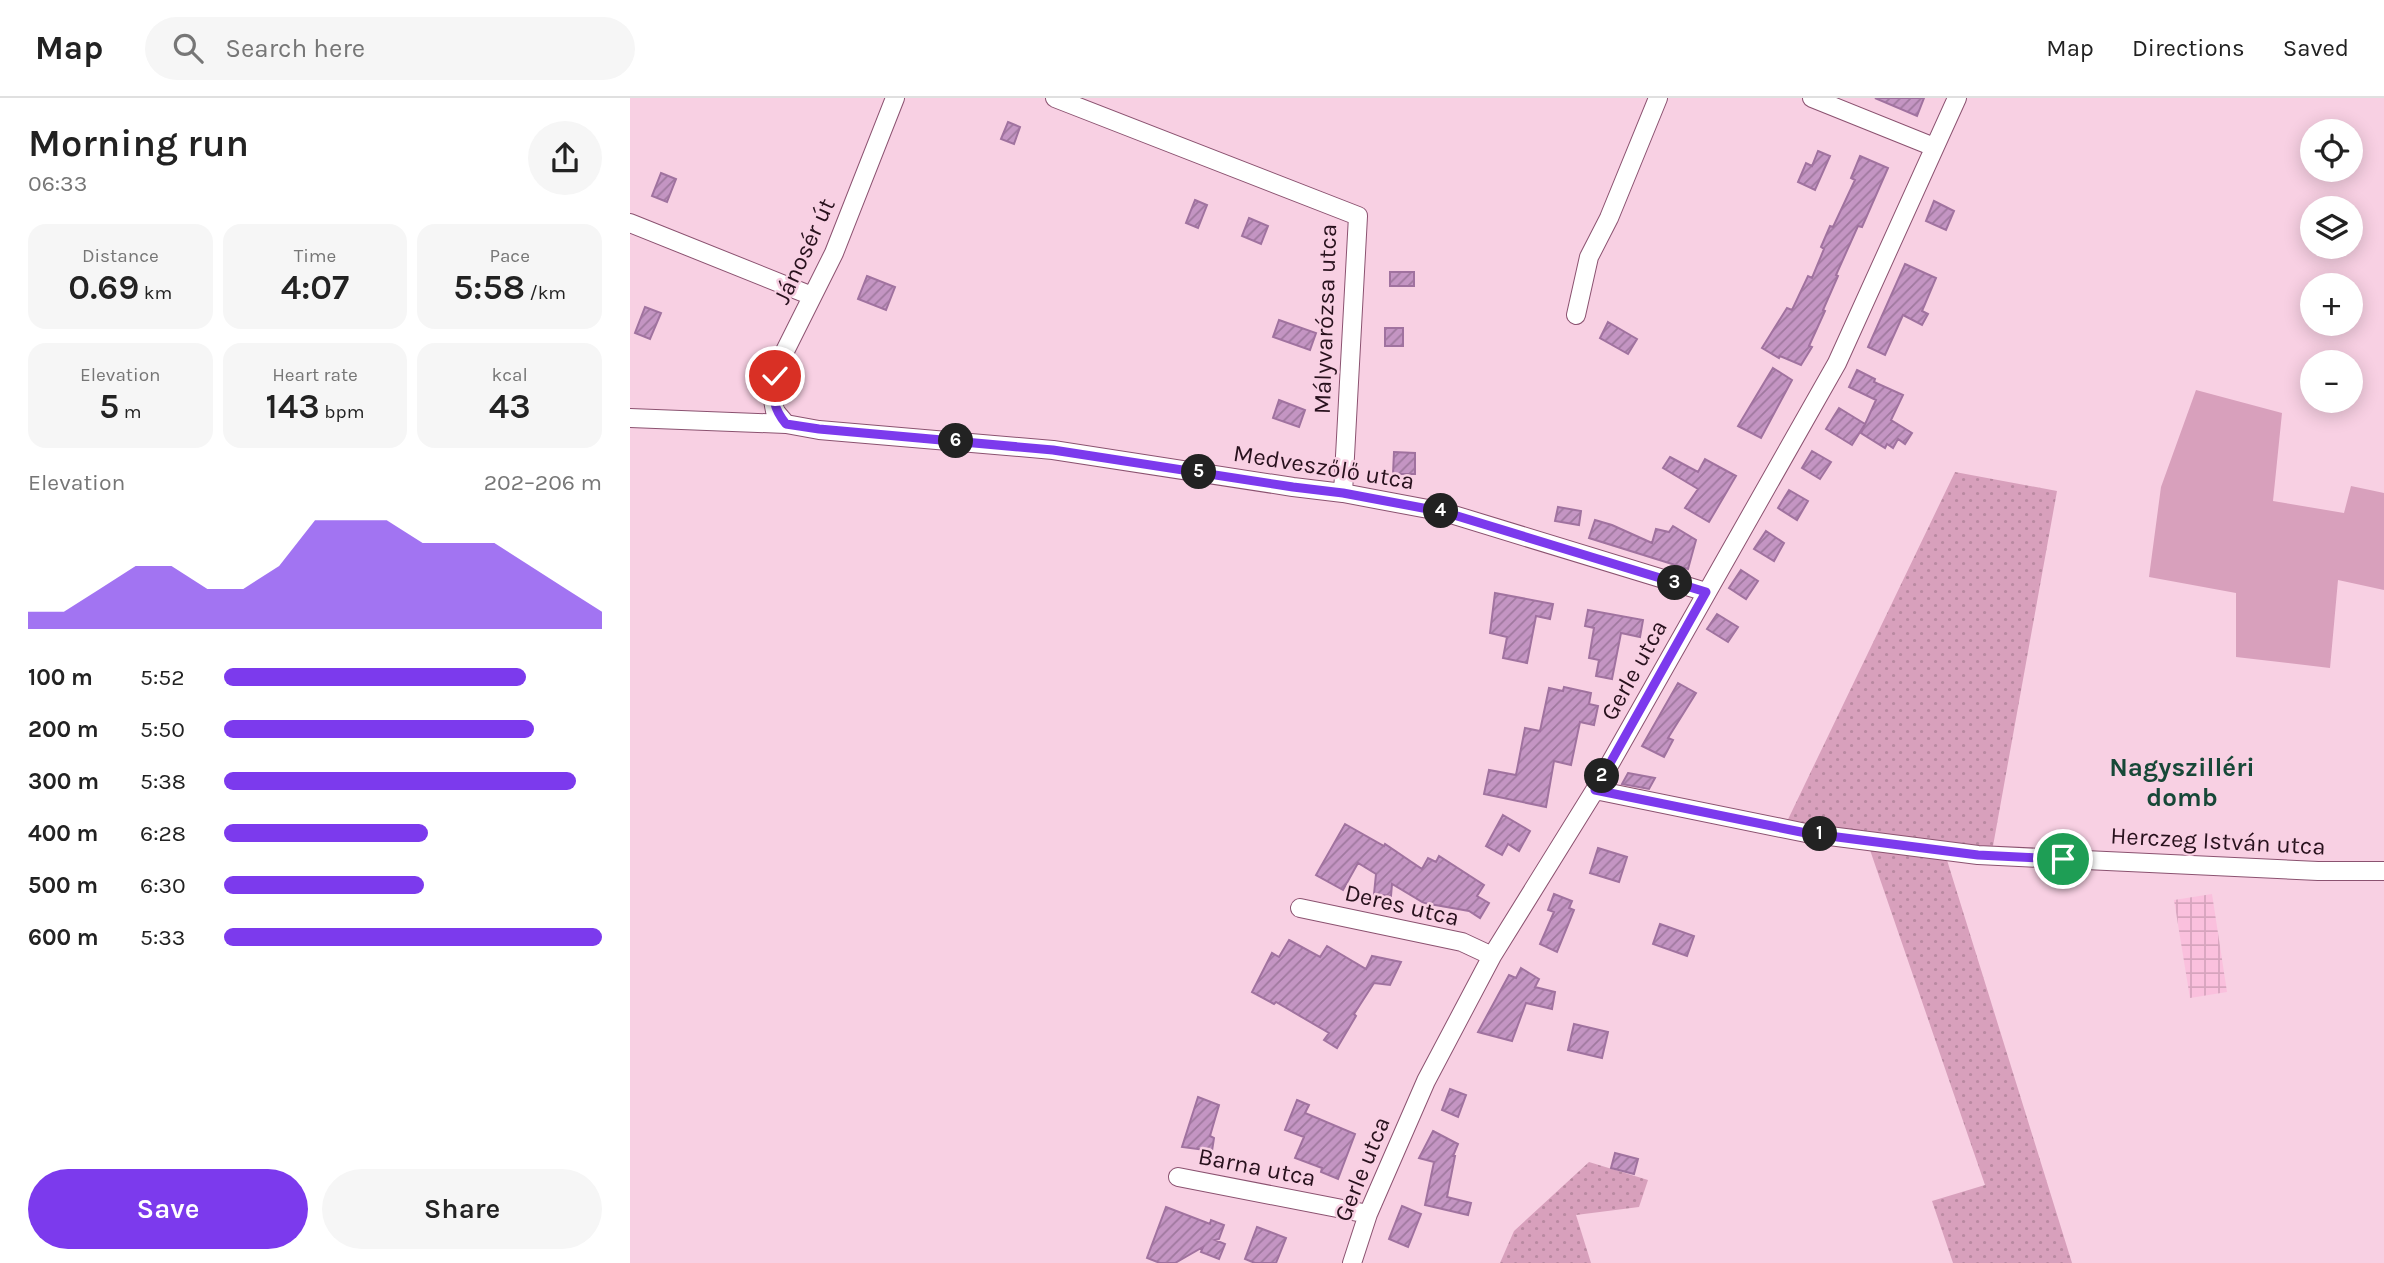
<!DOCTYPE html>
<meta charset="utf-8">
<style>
body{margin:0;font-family:Karla,sans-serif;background:#f6f6f6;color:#222;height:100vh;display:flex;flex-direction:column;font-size:26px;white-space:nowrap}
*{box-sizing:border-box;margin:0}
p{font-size:23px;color:#767676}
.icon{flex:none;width:38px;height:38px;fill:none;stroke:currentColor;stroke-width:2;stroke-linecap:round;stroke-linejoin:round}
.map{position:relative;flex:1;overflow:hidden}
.panel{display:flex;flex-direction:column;background:#fff;width:630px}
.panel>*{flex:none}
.fabs{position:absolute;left:1670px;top:21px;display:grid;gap:14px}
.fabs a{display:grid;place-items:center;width:63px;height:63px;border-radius:50%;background:#fff;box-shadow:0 4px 18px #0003;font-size:35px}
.pin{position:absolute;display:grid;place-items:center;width:60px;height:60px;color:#fff;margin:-30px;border:4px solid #fff;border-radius:50%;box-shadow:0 2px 7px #0007}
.km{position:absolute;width:35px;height:35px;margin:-18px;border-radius:50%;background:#222;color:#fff;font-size:19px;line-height:35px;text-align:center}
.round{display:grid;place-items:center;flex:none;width:74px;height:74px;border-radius:37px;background:#f6f6f6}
.head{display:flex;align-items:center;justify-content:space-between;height:119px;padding:0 28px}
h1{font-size:38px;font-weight:600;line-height:52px}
.figures{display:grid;grid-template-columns:repeat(3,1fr);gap:10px;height:119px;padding:7px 28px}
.figures div{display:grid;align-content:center;border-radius:18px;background:#f6f6f6;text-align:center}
.figures b{font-size:35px;font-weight:600}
.figures small{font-size:19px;font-weight:400}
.figures p{font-size:19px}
.chart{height:196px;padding:14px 28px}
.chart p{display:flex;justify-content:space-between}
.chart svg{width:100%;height:126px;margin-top:7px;fill:#7c3aed;opacity:.7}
.button{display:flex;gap:14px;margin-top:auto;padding:14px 28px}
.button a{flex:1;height:80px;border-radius:42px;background:#7c3aed;color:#fff;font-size:28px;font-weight:600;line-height:80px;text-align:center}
.button a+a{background:#f6f6f6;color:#222}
ul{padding:0 28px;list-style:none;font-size:23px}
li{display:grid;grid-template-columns:112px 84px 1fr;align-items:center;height:52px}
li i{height:18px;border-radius:9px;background:#7c3aed}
header{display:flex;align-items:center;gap:42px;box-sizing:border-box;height:98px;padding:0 35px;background:#fff;border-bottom:2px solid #e0e0e0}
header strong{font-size:33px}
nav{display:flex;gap:38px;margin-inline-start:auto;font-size:24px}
.search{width:490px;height:63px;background:#f6f6f6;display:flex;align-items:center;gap:18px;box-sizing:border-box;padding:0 24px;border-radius:38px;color:#767676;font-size:26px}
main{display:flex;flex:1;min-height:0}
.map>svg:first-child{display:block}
</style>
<header>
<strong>Map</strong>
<div class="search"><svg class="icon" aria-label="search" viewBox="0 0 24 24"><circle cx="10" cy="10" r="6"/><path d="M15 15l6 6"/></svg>Search here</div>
<nav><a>Map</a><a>Directions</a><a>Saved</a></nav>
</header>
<main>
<section class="panel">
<div class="head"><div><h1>Morning run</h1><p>06:33</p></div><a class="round"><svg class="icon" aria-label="share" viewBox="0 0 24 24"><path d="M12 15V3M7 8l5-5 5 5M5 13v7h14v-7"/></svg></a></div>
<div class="figures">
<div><p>Distance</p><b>0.69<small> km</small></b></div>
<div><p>Time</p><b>4:07</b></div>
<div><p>Pace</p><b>5:58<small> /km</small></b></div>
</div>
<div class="figures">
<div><p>Elevation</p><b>5<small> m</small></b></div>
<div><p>Heart rate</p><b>143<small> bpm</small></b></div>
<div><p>kcal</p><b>43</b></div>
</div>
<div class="chart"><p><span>Elevation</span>202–206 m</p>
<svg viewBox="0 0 160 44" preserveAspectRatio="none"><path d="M0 44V38L10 38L20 30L30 22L40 22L50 30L60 30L70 22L80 6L90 6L100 6L110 14L120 14L130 14L140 22L150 30L160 38V44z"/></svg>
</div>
<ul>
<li><b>100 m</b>5:52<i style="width:80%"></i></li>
<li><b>200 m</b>5:50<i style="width:82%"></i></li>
<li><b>300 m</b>5:38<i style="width:93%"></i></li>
<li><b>400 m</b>6:28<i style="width:54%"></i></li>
<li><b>500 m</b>6:30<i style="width:53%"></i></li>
<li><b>600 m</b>5:33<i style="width:100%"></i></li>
</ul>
<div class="button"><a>Save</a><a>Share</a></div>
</section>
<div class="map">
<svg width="1754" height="1165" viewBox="0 0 1754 1165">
<defs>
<pattern id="industrial-grid" width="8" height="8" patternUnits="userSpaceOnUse" patternTransform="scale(1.75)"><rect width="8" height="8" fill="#fac0dd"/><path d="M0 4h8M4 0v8" fill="none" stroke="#d6a4bd"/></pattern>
<pattern id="grass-dots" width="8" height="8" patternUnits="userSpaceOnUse" patternTransform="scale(1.75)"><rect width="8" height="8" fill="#d8a0bc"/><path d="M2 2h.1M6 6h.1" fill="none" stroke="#b989a1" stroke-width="1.8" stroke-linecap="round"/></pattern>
<pattern id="building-hatch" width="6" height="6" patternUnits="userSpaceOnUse" patternTransform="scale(1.75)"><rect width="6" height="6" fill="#c495c3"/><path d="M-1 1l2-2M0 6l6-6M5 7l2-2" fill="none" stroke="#9f789e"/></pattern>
</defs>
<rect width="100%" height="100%" fill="#f8d0e3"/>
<path fill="url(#industrial-grid)" d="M1582 796 1597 894 1560 900 1544 802Z"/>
<path fill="url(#grass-dots)" d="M1325 374 1427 393 1363 748 1312 746 1442 1165H1323L1302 1103 1355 1087 1240 752 1150 738Z
M959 1064 1018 1082 1009 1109 946 1117 961 1165H870L884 1133Z"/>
<path fill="#d8a0bc" d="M1566 292 1652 315 1643 403 1714 415 1721 388 1754 395V492L1708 482 1700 570 1606 559V495L1519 479 1531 389Z"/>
<path fill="url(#building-hatch)" stroke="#a0729f" stroke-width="2" d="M1245 0H1294L1287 18Z
M378 24 390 29 384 46 371 41Z
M1188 53 1200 58 1185 92 1168 84 1176 65 1182 68Z
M1230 58 1258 70 1232 129 1228 128 1206 177 1208 178 1193 212 1195 213 1179 248 1182 249 1171 267 1150 258 1149 260 1132 250 1157 210 1162 212 1178 178 1182 180 1194 151 1191 149 1200 128 1203 129 1225 82 1221 80Z
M31 75 46 81 37 104 22 98Z
M565 102 577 107 568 130 556 125Z
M1304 103 1324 113 1316 132 1296 123Z
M619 120 638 128 631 146 612 138Z
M1275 166 1306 180 1292 213 1298 216 1292 227 1273 217 1255 257 1238 249Z
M760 174H784V188H760Z
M237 178 265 189 256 212 228 201Z
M15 209 31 215 20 241 5 235Z
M649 222 686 235 680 252 643 239Z
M978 224 1007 241 998 256 970 240Z
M755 230H773V248H755Z
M1143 270 1162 282 1131 340 1108 328Z
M1227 272 1245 281 1244 284 1273 297 1261 322 1282 335 1275 346 1268 341 1263 350 1257 346 1255 350 1231 335 1246 302 1219 289Z
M649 302 675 312 669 329 643 320Z
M1209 310 1235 326 1222 347 1196 331Z
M1182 353 1201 364 1190 381 1172 370Z
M764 354 785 355V376H763Z
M1040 359 1068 374 1075 361 1106 378 1079 424 1055 410 1068 391 1033 370Z
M1159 392 1178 403 1167 422 1148 410Z
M928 409 951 413 949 427 925 423Z
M965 422 982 427 1022 445 1026 431 1039 434 1043 428 1066 442 1058 471 959 440Z
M1136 433 1154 445 1144 463 1124 451Z
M1111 472 1128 483 1116 501 1099 490Z
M865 495 923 506 920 521 906 518 897 565 873 560 877 539 860 535Z
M958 512 1013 522 1010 539 991 535 982 581 966 578 969 562 959 560 964 530 955 528Z
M1087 516 1108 529 1098 544 1077 531Z
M1048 585 1066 595 1038 640 1043 642 1034 659 1012 648Z
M934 589 961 595 959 606 968 608 964 627 950 624 941 667 924 663 916 709 854 696 859 672 886 677 895 630 910 633 919 590 933 593Z
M998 675 1025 680 1019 691 992 686Z
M873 717 900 733 889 753 878 746 872 757 856 748Z
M715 726 754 748 755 746 792 771 798 760 806 764 809 758 854 787 847 798 859 805 850 820 839 813 794 805 762 786 761 798 744 796 746 776 728 765 713 792 686 777Z
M968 750 997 759 989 784 960 775Z
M924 796 942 803 939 810 944 812 927 854 910 846 924 814 918 812Z
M1030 826 1064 838 1057 858 1023 846Z
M659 842 690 859 697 848 736 871 742 858 771 864 760 887 744 885 724 916 726 918 707 950 694 942 699 935 646 904 644 906 622 894 642 855 649 859Z
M891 870 909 881 905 889 925 894 922 911 896 905 882 943 848 934 879 877 886 880Z
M944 926 978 934 972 960 938 952Z
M820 991 836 997 828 1019 812 1012Z
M568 999 589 1007 580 1038 584 1040 582 1053 552 1049Z
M667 1002 679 1007 675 1015 725 1036 708 1081 691 1074 692 1070 665 1060 674 1039 655 1032Z
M803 1033 828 1046 823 1058H825L817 1099 841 1105 838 1117 795 1107 804 1064 789 1060Z
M985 1055 1008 1061 1004 1076 981 1070Z
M772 1108 791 1116 778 1149 759 1141Z
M536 1109 580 1126 581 1122 594 1127 589 1141 585 1142 595 1146 589 1161 571 1154 573 1149 545 1165H530L517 1160Z
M627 1129 656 1140 646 1165H625L615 1161Z"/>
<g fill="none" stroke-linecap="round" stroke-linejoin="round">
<g stroke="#8b5270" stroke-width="20">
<path id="minor" d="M425 0 728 118 713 395
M1182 0 1304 49
M0 125 182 198
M946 217 959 159 979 120 1028 0
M0 320 156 326 189 332 423 352 663 389 713 395 814 414 1076 494
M156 326 145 313 142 297 151 261 204 155 265 0
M965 692 1176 735 1348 757 1688 773H1754
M670 810 832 844 862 858
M548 1079 738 1116
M722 1165 738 1116 796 983 862 858 965 692 1207 265 1327 0"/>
</g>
<use href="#minor" stroke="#fff" stroke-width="18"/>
</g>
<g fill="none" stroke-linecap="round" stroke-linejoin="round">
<g stroke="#fff" stroke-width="14">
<path id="route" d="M145 278C142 299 143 310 156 326L189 331 423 352 663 389 713 395 814 414 1076 494 965 692 1176 735 1348 757 1433 761"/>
</g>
<use href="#route" stroke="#7c3aed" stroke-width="9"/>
</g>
<g text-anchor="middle" stroke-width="5" stroke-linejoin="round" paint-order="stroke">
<g font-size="24" fill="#28111d" stroke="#f8d0e3">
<text transform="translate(174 153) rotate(-65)" y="8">Jánosér út</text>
<text transform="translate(695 221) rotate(-88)" y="8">Mályvarózsa utca</text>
<text transform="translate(694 369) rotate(9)" y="8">Medveszőlő utca</text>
<text transform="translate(1004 572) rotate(-61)" y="8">Gerle utca</text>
<text transform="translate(1588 743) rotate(3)" y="8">Herczeg István utca</text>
<text transform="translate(772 807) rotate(13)" y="8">Deres utca</text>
<text transform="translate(627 1069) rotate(11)" y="8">Barna utca</text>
<text transform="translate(732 1071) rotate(-68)" y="8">Gerle utca</text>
</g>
<g font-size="26" font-weight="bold" fill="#174838" stroke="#f8d0e3">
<text x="1552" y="678">Nagyszilléri<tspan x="1552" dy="30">domb</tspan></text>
</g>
</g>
</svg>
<div class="fabs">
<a><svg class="icon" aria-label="locate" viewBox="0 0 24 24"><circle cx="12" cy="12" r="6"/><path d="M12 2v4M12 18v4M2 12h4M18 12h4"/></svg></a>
<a><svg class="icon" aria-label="layers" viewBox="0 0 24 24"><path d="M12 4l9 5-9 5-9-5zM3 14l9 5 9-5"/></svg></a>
<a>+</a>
<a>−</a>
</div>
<div class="pin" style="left:1433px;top:761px;background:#1e9e55"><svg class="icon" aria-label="arrive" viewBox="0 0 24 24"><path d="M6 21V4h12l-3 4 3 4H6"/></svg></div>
<div class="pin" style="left:145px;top:278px;background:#d93025"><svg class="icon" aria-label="check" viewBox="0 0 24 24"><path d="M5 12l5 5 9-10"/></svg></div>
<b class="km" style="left:1190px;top:736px">1</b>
<b class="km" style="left:972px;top:678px">2</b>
<b class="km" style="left:1045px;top:485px">3</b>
<b class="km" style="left:811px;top:413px">4</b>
<b class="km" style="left:569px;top:374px">5</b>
<b class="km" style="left:326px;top:343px">6</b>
</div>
</main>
